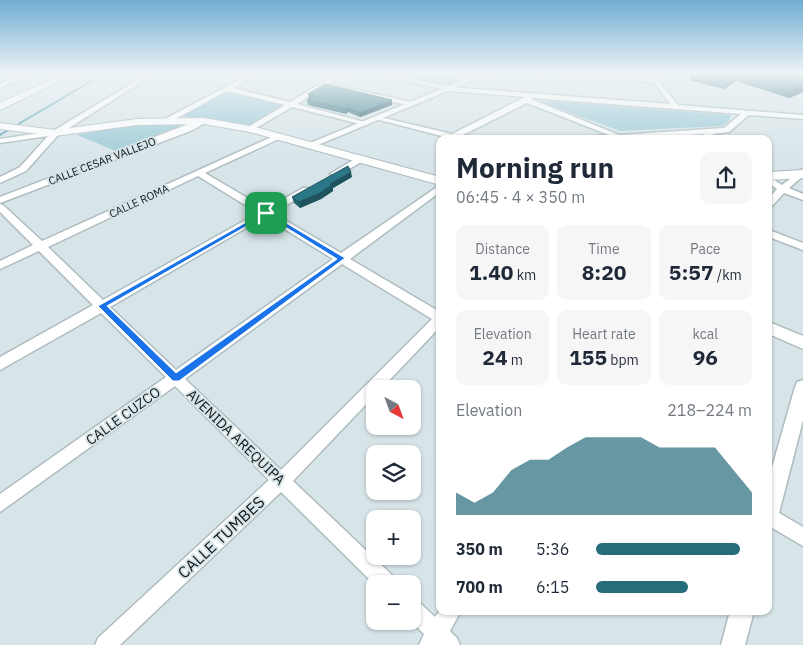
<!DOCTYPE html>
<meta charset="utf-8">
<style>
body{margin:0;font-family:"IBM Plex Sans",sans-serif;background:#f6f6f7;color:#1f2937;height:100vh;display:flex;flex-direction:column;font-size:19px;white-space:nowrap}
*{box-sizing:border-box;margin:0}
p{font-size:16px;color:#747a83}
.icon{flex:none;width:28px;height:28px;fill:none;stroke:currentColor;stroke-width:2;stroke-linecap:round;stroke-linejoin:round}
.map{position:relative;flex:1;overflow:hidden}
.sheet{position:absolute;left:436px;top:135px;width:336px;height:480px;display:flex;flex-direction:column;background:#fff;border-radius:10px;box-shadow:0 1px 4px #0004}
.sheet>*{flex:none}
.needle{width:32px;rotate:139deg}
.controls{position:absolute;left:366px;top:380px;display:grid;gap:10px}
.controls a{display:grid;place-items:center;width:55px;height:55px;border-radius:10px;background:#fff;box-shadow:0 1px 4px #0004;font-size:25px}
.pin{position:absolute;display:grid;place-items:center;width:42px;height:42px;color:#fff;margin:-21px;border-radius:10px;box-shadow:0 2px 8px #0006}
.round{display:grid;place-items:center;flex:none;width:52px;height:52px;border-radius:10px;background:#f6f6f7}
.overview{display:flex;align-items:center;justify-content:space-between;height:85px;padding:0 20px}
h1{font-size:28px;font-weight:700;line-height:38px}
.metrics{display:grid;grid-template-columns:repeat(3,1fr);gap:8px;height:85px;padding:5px 20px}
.metrics div{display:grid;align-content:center;border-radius:10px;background:#f6f6f7;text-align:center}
.metrics b{font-size:21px;font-weight:700}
.metrics small{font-size:14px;font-weight:400}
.metrics p{font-size:14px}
.chart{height:140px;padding:10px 20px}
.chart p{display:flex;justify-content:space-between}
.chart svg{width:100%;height:90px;margin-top:5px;fill:#276c7b;opacity:.7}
ul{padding:0 20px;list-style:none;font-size:16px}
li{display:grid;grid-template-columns:80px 60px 1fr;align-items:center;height:38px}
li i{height:12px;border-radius:6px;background:#276c7b}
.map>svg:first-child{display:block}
</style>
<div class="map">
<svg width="803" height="645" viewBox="0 0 803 645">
<rect width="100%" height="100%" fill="#d7e5e9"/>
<path fill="#9ac9d6" d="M391 73H435L464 79 448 85Z
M228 91 288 105 251 125 180 116Z
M548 101 731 115 730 120 722 126 620 131 543 103Z
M197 122 116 151 77 135 125 126Z"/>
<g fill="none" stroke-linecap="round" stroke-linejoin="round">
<path stroke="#5ba3b4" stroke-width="2" d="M0 135 105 73"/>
<g stroke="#aebcbf" stroke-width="3">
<path id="minor" d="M26 73H34L0 88V84Z
M149 73H156L58 135 26 171 0 183V177L20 167 48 136 0 143V139L53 131Z
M252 73H260L233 88 290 102 339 73H346L297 104 368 123 364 125 292 107 251 131H248V127L285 105 227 91 170 122 163 120Z
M374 73H385L449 87 670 104 654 82 539 75 536 73 656 78 678 105 803 115V119L749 115 729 132 712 134 718 139H709L703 134 631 139H582L586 137 609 135 527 103 461 136 468 139H453L372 118 376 116 452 134 525 97 449 91ZM532 98 741 114 724 128 619 135 531 99Z
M441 73H452L475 79 472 81Z
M338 86 411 102 415 104 411 106 336 89V87Z
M201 119 208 121 193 130 0 203V197Z
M278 134H281V138L205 173 266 209 303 188H309V192L273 213 341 253 440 185V192L350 259 440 312V327L381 389H375V395L293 481 394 577 396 584H375V585L281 492 120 645H95L98 638 269 480 175 386 0 512V494L166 377 101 313 0 370V357L93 305 39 251 0 269V261L33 245 0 212V204L3 205 42 241ZM198 176 258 213 103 300 48 247ZM265 217 333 259 176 370 110 307ZM342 264 432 319 281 470 185 379Z
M360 156 364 159 363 161 337 176 330 174Z
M803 169V176L789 188 803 194V200L784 193 772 206 769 207V198L777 189 769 184V177L782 185Z
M769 230 803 243V250L769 237Z
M769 507 803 527V546L769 526Z
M412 599 419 602 435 617 440 610 461 611 450 631 457 638 460 645H419L424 634 411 621H412Z"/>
</g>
<g stroke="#aebcbf" stroke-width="3">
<path id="tertiary" d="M481 73H491L313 147 305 145Z
M769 322 803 336V349L769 334Z
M803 380V420L779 513 776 520 769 523V478L795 387 797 382Z
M730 611H754L745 645H721Z"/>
</g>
<g stroke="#aebcbf" stroke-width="2">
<path id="secondary" d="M65 73H76L0 110V103Z
M204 118 255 127 440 177V185L250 132 204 124 137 125 55 136 0 129V123L55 130 137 119Z
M803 170V178L769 180V172Z"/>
</g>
<use href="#minor" fill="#fff" fill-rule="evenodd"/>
<use href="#tertiary" fill="#fff" fill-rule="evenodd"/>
<use href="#secondary" fill="#fff" fill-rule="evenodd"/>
</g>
<path fill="#266674" d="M692 73H803V92L789 98 736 81 724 89 689 80Z
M308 94 392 105 360 117 348 112 346 114 308 105 307 100 309 99Z
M352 177 333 188V191L321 199 300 208 294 203 292 197Z"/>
<path fill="#1f535e" d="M736 73H741L736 81 724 89 731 76Z
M803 83V92L789 98 798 85Z
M392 100V105L360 117V113Z
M348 108V112L346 114V109Z
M351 172 352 177 333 188V191L321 199 300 208 299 202 330 184Z"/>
<path fill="#2c7787" stroke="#1f535e" d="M719 73H736L731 76Z
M759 73H803V83L798 85Z
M325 84 392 100 360 113 348 108 346 109 307 100 314 96 308 94Z
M348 166 351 172 330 184 332 185 320 193 299 202 292 197Z"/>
<linearGradient id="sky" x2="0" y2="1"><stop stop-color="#6fadd3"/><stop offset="0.45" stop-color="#edf3f5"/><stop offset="1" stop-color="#edf3f5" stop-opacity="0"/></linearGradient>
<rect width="803" height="163" fill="url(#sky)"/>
<path fill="#1a73e8" stroke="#fff" fill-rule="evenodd" d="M266 211 345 258 179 381H173L98 306ZM266 215 337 259 176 373 107 306Z"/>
<g text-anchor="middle" stroke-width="4" stroke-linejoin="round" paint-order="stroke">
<g font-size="11" fill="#121719" stroke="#d7e5e9">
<text transform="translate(102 161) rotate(-21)" y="4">CALLE CESAR VALLEJO</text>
<text transform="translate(139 201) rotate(-25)" y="4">CALLE ROMA</text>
</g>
<g font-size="14" fill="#121719" stroke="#d7e5e9">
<text transform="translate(123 416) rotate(-36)" y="5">CALLE CUZCO</text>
<text transform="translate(236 437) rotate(44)" y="5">AVENIDA AREQUIPA</text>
</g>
<g font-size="16" fill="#121719" stroke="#d7e5e9">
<text transform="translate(221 537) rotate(-43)" y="6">CALLE TUMBES</text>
</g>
</g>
</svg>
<div class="controls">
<a><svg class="needle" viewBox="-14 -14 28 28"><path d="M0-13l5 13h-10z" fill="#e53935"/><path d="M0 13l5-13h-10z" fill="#747a83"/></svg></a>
<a><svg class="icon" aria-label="layers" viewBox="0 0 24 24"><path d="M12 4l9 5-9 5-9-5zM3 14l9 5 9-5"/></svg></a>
<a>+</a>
<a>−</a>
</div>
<div class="pin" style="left:266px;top:213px;background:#1e9e55"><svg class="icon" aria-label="arrive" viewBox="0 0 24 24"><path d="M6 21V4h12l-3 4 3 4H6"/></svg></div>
<section class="sheet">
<div class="overview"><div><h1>Morning run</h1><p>06:45 · 4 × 350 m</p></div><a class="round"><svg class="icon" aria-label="share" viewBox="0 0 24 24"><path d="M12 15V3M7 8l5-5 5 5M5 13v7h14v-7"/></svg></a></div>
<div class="metrics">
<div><p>Distance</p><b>1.40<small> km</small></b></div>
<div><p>Time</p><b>8:20</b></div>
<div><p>Pace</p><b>5:57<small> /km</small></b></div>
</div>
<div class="metrics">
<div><p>Elevation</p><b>24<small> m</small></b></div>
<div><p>Heart rate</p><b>155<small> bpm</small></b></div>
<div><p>kcal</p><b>96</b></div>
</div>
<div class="chart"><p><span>Elevation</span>218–224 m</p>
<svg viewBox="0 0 160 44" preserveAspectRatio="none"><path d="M0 44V33L10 38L20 33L30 22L40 17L50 17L60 11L70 6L80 6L90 6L100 6L110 11L120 11L130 11L140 11L150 22L160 33V44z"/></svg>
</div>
<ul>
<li><b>350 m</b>5:36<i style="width:92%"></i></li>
<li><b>700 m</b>6:15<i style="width:59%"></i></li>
</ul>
</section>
</div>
